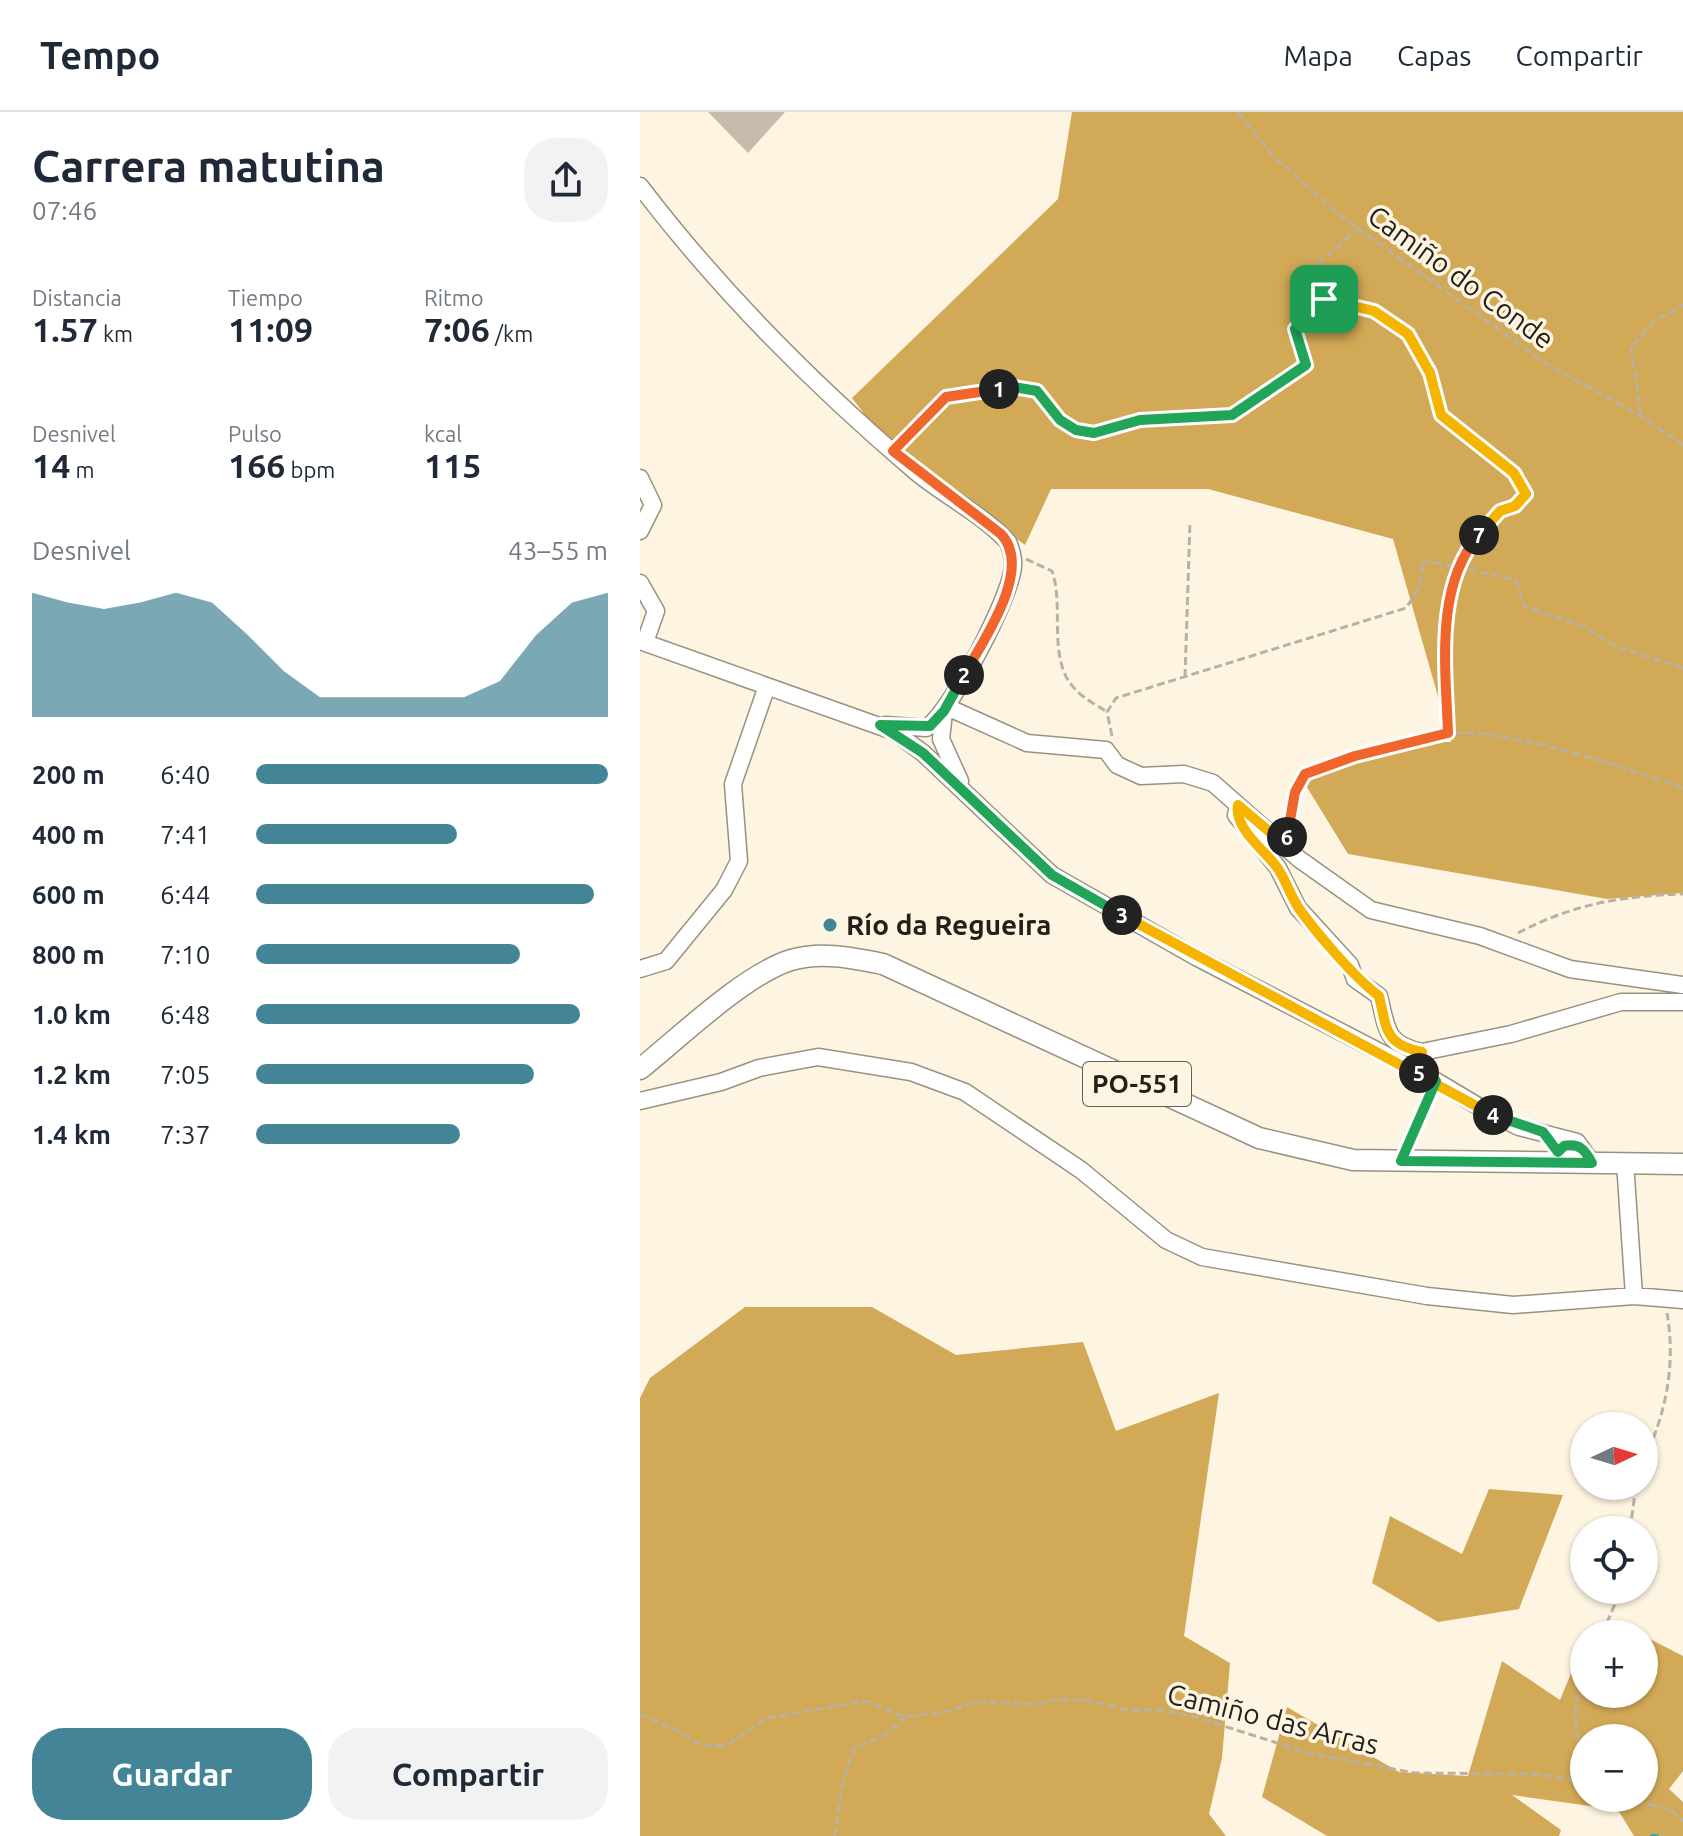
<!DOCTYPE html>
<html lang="es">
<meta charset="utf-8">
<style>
body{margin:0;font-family:Ubuntu,sans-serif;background:#f2f2f3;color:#1f2937;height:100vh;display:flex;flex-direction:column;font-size:30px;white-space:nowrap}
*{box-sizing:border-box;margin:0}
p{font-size:26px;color:#747a83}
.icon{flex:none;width:44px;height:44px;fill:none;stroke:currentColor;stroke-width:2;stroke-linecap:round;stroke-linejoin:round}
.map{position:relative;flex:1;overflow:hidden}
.drawer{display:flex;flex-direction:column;background:#fff;width:640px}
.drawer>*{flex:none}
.needle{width:52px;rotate:86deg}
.tools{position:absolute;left:930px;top:1300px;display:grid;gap:16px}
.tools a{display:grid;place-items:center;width:88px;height:88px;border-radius:50%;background:#fff;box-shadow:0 2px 6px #0004;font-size:40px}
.pin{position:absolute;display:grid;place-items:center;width:68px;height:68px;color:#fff;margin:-34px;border-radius:16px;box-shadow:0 4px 12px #0006}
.km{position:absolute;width:40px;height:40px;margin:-20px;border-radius:50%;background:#222;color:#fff;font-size:22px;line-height:40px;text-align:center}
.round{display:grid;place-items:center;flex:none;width:84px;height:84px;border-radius:32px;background:#f2f2f3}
.summary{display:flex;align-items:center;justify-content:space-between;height:136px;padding:0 32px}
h1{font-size:44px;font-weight:700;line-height:60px}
.metrics{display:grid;grid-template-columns:repeat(3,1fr);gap:12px;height:136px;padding:8px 32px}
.metrics div{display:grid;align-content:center}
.metrics b{font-size:34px;font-weight:700}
.metrics small{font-size:22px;font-weight:400}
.metrics p{font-size:22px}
.chart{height:224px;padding:16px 32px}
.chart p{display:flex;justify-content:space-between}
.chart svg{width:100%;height:144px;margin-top:8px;fill:#438497;opacity:.7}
.cta{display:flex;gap:16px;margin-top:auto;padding:16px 32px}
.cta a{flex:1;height:92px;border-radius:32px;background:#438497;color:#fff;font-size:32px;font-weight:700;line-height:92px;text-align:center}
.cta a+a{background:#f2f2f3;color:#1f2937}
ul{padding:0 32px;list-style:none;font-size:26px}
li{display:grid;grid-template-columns:128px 96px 1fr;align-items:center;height:60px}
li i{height:20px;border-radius:10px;background:#438497}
header{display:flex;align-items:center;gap:48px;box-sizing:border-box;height:112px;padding:0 40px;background:#fff;border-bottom:2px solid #e0e1e3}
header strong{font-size:38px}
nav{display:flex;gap:44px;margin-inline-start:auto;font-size:28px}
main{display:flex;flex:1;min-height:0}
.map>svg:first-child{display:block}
</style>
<header>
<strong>Tempo</strong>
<nav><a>Mapa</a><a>Capas</a><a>Compartir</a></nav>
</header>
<main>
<section class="drawer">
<div class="summary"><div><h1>Carrera matutina</h1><p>07:46</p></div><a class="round"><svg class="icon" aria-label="share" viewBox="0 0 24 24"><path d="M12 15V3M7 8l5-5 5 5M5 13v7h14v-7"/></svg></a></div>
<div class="metrics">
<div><p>Distancia</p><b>1.57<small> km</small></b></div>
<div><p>Tiempo</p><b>11:09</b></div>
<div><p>Ritmo</p><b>7:06<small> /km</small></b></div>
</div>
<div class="metrics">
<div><p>Desnivel</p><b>14<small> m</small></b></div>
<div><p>Pulso</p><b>166<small> bpm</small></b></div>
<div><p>kcal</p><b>115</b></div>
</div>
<div class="chart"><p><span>Desnivel</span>43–55 m</p>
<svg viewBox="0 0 160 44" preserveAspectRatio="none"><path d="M0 44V6L10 9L20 11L30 9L40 6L50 9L60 19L70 30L80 38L90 38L100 38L110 38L120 38L130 33L140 19L150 9L160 6V44z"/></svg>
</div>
<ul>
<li><b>200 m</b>6:40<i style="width:100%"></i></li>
<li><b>400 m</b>7:41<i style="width:57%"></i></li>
<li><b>600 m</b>6:44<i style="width:96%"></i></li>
<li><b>800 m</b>7:10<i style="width:75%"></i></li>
<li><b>1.0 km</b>6:48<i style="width:92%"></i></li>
<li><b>1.2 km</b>7:05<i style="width:79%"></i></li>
<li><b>1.4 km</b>7:37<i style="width:58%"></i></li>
</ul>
<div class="cta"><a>Guardar</a><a>Compartir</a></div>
</section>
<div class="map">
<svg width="1043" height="1724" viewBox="0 0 1043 1724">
<rect width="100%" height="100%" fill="#fef4e2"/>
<path fill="#d2a957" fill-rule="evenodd" d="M432 0H1043V781L967 787 708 742 665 672V662L781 630H811L753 427 568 377H411L385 433 253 339 212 286 418 87Z
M105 1195H232L316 1243 443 1230 476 1319 579 1281 544 1524 590 1551 582 1646 569 1702 586 1724H0V1286L10 1266Z
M849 1377 923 1383 879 1497 798 1510 732 1471 750 1404 822 1442Z
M1004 1524 1043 1544V1659L1029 1677 1043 1690V1724H994L978 1698 872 1683 921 1718 919 1724H687L622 1685 647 1595 759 1660 828 1664 862 1549 920 1588 944 1530V1582H1004ZM1004 1626V1686H944V1626Z"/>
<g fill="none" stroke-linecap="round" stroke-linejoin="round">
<path stroke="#31aac9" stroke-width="4" d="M1012 1724H1017"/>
</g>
<path fill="#c5bcab" d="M68 0H145L108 41Z"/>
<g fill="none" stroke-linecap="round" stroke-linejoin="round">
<g stroke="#9a9181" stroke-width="19">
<path id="minor" d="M0 74C80 179 175 274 276 360 305 384 342 402 368 430 371 437 374 445 373 454 372 483 310 602 286 616L246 613
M0 366 13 393 0 419
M0 471 16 499 5 530
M0 529 253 619 283 641 412 763 556 845 796 969 848 1000 879 1015 937 1030 952 1051
M307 595 387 631 466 638 477 653 501 664 544 662 573 671 659 747 731 798 840 824 930 857 1043 873
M304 601 301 627 320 669
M598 693 596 703 638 756 658 796 710 853 715 867 739 884C747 917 745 932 782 940
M0 857 26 849 84 778 99 749 93 672 127 574
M775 948 782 940 871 922 981 890H1043
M0 989 81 970 119 956 178 945 271 960 325 980 441 1058 526 1128 562 1145 787 1184 873 1193 994 1184 1043 1188
M985 1050 994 1184"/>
</g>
<g stroke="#9a9181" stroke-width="23">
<path id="major" d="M0 957C39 926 105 862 151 848 181 839 213 846 243 852L619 1026 713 1048 1043 1052"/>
</g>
<path stroke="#b9b1a3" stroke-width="3" stroke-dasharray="8 4" stroke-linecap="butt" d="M598 0 633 44 698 102 907 252 1001 304 1043 333
M684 187 734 199 768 222 790 261 801 303 874 361 886 382C877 392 872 393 861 399 851 405 838 422 832 431 796 484 806 561 808 621
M1001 303 991 235 1016 208 1043 193
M261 331 306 285 374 275 397 279 420 308 436 318 454 321 500 308 592 303 666 253 655 217 684 187 678 171 677 153 718 116
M386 447 412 459C425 496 406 549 436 578 444 587 457 593 467 600
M545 565 550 410
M472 624 467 600 476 586 766 496 780 475 783 448 876 468 884 494 946 515 974 534 1043 556
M649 720 655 680 665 662C711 646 759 630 806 622 859 613 990 657 1043 676
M878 821C933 792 981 784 1043 782
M768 1032 789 984
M1004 1348C1026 1301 1036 1253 1027 1201
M990 1418 996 1374
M962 1522 981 1478
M944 1560C934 1587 932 1622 944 1649
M0 1602 41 1620 56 1631 71 1634 87 1633 127 1606 226 1589 265 1605 309 1599 335 1590 399 1592 419 1587 445 1588 489 1598H519L552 1604 669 1641 775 1661 897 1662 944 1669
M985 1686 1031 1698 1043 1709
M195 1724 203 1669 214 1636 247 1622 265 1605"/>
<use href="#minor" stroke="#fff" stroke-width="16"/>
<use href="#major" stroke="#fff" stroke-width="20"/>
</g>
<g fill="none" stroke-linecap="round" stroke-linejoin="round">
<g stroke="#fff" stroke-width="16">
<path id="split-1" d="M359 277 374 275 397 279 420 308 436 318 454 321 500 308 592 303 666 253 655 217 684 187"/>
</g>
<g stroke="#fff" stroke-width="16">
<path id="split-2" d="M324 563C343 529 394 457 361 422L253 339 306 285 359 277"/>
</g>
<g stroke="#fff" stroke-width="16">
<path id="split-3" d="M324 563 304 599 290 614 240 613 283 641 412 763 482 803"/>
</g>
<g stroke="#fff" stroke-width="16">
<path id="split-4" d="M482 803 853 1003"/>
</g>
<g stroke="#fff" stroke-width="16">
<path id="split-5" d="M779 961 796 969 761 1049 952 1051C945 1038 940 1031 924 1034L918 1040 903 1020 853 1003"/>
</g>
<g stroke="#fff" stroke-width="16">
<path id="split-6" d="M647 725 644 732 598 693C594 716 623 737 636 754 646 767 650 784 660 798 679 824 715 866 739 884 747 917 744 932 782 940L769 956 779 961"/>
</g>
<g stroke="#fff" stroke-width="16">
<path id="split-7" d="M647 725 655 680 665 662 715 644 808 621C806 559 794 474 839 423"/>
</g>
<g stroke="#fff" stroke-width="16">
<path id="split-8" d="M684 187 734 199 768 222 790 261 801 303 874 361 886 382 875 394 860 399 839 423"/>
</g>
<use href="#split-1" stroke="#22a559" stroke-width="10"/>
<use href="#split-2" stroke="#f0652b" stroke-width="10"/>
<use href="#split-3" stroke="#22a559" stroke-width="10"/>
<use href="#split-4" stroke="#f5b400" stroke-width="10"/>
<use href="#split-5" stroke="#22a559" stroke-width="10"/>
<use href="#split-6" stroke="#f5b400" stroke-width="10"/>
<use href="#split-7" stroke="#f0652b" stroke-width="10"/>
<use href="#split-8" stroke="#f5b400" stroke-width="10"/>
</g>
<circle fill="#438497" stroke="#fef4e2" stroke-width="3" cx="190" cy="813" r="8"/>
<g text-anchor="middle" stroke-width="7" stroke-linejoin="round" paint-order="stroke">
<rect fill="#fef4e2" stroke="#655f55" stroke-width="2" x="443" y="950" width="108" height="44" rx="6"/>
<g font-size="26" font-weight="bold" fill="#231f19">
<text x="497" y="981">PO-551</text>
</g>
<g font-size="28" fill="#231f19" stroke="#fef4e2">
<text transform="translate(821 165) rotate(36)" y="10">Camiño do Conde</text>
<text transform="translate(633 1607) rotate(14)" y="10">Camiño das Arras</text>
</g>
<g font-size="28" font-weight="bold" fill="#231f19" stroke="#fef4e2" text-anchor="start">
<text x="206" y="823">Río da Regueira</text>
</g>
</g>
</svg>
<div class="tools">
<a><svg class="needle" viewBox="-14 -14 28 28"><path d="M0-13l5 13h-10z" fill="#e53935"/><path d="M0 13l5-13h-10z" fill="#747a83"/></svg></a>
<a><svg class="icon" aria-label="locate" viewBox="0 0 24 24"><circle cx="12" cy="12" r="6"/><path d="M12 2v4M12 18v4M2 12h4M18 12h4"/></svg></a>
<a>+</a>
<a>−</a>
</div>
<div class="pin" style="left:684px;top:187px;background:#1e9e55"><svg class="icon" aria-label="arrive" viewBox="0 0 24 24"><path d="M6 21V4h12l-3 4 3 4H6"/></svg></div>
<b class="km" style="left:359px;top:277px">1</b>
<b class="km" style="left:324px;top:563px">2</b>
<b class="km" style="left:482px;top:803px">3</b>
<b class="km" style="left:853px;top:1003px">4</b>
<b class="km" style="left:779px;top:961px">5</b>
<b class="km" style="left:647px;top:725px">6</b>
<b class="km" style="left:839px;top:423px">7</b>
</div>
</main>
